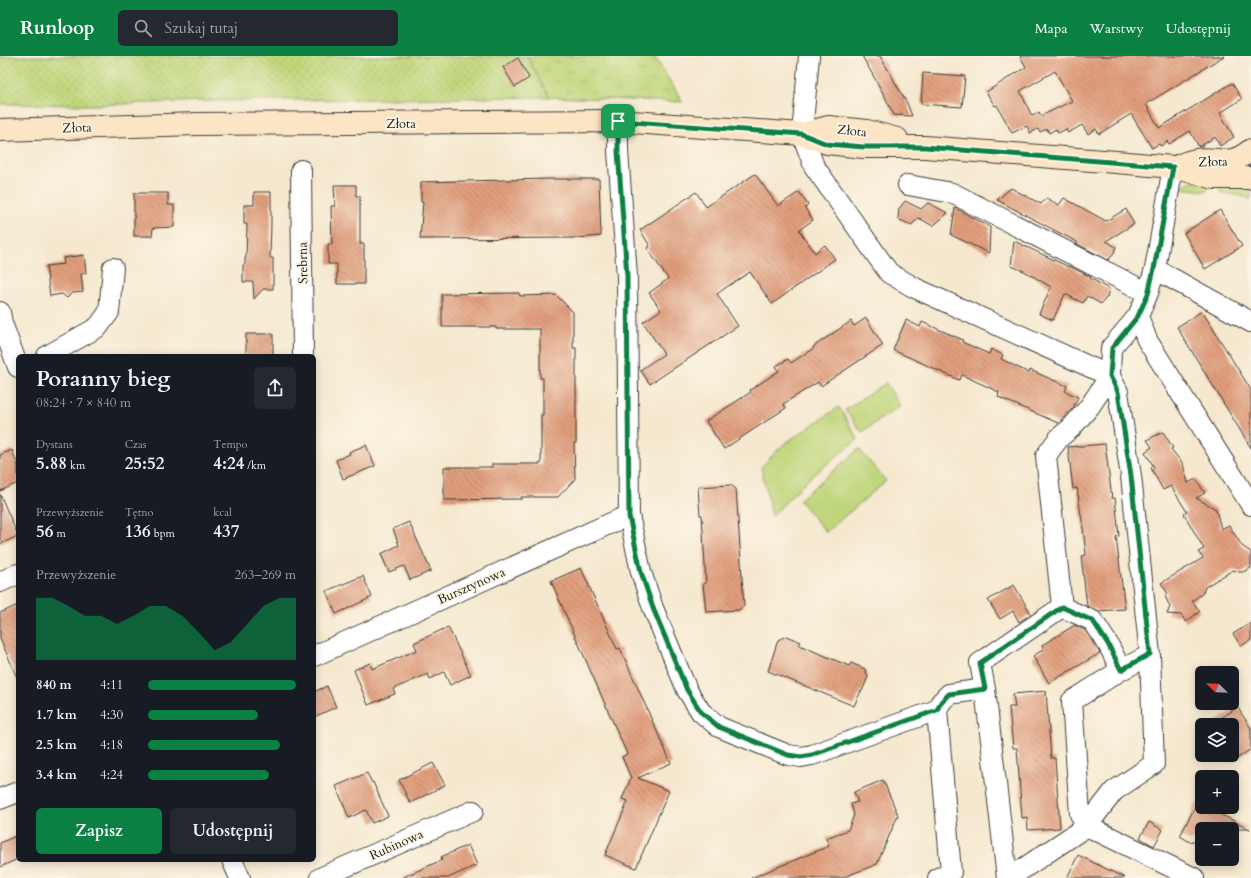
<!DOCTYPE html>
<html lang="pl">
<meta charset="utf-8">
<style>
body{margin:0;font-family:Cardo,serif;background:#242831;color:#f1f3f6;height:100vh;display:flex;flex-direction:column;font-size:15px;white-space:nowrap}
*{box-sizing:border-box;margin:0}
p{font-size:13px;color:#9ea1a6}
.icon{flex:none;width:22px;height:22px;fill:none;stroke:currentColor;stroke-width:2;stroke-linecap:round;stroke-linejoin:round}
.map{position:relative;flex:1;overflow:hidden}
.panel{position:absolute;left:16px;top:298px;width:300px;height:508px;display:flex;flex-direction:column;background:#171b24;border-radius:6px;box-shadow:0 2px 10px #0003}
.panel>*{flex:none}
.needle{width:26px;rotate:293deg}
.buttons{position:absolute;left:1195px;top:610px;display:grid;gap:8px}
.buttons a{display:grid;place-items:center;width:44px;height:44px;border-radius:6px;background:#171b24;box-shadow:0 2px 10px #0003;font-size:20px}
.pin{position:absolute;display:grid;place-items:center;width:34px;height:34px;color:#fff;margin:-17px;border-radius:8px;box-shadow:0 2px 6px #0006}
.round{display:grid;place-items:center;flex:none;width:42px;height:42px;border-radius:6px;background:#242831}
.head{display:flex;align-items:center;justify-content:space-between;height:68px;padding:0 20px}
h1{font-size:22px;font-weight:600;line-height:30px}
.figures{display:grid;grid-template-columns:repeat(3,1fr);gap:6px;height:68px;padding:4px 20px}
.figures div{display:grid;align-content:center}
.figures b{font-size:17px;font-weight:600}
.figures small{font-size:11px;font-weight:400}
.figures p{font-size:11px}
.chart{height:112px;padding:8px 20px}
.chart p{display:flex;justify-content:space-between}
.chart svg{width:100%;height:72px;margin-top:4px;fill:#0b8043;opacity:.7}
.cta{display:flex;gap:8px;margin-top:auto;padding:8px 20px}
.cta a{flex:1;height:46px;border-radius:6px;background:#0b8043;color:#fff;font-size:16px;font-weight:600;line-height:46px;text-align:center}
.cta a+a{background:#242831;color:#f1f3f6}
ul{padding:0 20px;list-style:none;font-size:13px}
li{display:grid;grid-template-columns:64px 48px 1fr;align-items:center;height:30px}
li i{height:10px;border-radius:5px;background:#0b8043}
header{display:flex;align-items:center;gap:24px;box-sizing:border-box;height:56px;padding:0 20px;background:#0b8043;color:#fff}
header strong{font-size:19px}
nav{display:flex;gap:22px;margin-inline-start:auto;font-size:14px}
.search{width:280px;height:36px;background:#242831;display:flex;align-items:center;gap:10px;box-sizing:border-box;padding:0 14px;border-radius:6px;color:#9ea1a6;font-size:15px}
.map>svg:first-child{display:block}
</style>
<header>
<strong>Runloop</strong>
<div class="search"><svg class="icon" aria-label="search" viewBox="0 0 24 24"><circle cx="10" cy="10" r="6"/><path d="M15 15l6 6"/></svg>Szukaj tutaj</div>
<nav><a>Mapa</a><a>Warstwy</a><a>Udostępnij</a></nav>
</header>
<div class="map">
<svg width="1251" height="822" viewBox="0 0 1251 822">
<defs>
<pattern id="grass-tufts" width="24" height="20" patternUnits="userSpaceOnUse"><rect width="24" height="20" fill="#bfd67a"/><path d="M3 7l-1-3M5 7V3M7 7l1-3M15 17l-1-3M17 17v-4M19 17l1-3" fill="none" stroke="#a4b769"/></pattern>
<pattern id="garden-dots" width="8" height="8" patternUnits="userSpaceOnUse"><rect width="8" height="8" fill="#bfd67a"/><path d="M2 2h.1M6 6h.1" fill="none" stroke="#a4b769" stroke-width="1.8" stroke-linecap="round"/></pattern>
<pattern id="building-back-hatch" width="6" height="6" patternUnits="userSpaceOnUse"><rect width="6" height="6" fill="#e19e7d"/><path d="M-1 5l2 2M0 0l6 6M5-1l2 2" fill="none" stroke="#b68066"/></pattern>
</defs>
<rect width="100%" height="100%" fill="#fcf5e5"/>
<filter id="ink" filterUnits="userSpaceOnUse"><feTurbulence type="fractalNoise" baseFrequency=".025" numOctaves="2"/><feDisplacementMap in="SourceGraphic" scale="8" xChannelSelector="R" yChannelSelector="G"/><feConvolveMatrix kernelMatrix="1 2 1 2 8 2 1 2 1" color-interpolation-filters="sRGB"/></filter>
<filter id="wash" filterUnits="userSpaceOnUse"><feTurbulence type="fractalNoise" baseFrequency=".012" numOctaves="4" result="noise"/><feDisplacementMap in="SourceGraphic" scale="16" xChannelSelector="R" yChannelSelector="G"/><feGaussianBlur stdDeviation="0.9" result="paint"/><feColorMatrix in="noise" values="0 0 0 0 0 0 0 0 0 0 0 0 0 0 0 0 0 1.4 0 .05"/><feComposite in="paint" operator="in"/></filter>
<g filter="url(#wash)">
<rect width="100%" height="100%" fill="#f5e8cf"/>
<path fill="url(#grass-tufts)" stroke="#6e794b" d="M527 0H654L683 46 549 41Z
M1189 126 1209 127 1208 133 1204 135 1181 132Z
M1251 127V143L1237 139 1221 137 1220 136V128Z"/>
<path fill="#bfd67a" stroke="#6e794b" d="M886 327 900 350 862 376 845 354Z
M839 351 858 383 806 425 772 460 761 411 784 388Z
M859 393 886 425 826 476 799 444Z"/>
<path fill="url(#garden-dots)" stroke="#6e794b" d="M0 0H527L549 41 205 45 94 49 0 48Z"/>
<g id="blocks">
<path fill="url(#building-back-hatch)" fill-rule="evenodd" d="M862 0H880L907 47 912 60 894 59 883 37Z
M1020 0H1224L1146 48 1159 72 1232 27 1242 43 1220 57 1234 81 1220 90 1215 81 1199 91 1190 75 1169 88 1167 85 1161 90 1159 88 1152 92 1131 58 1099 78 1096 73 1088 78 1082 69 1068 77 1066 73 1058 77 1056 73 1049 77 1047 73 1040 76 1038 73 1030 77 1027 70 1012 77 997 49 995 50 986 36 1026 11ZM1055 15 1072 45 1041 60 1039 56 1032 60 1020 35Z
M518 2 529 22 515 31 503 11Z
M923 17 965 20 962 51 921 48Z
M755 118 778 150 799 136 808 149 805 152 813 164 799 174 815 197 825 189 835 203 772 248 750 216 728 230 717 238 738 270 650 328 640 314 664 298 643 266 661 254 649 237 668 223 647 192 650 190 640 174 696 136 706 151Z
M550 123H599L601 180 577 182 420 183 423 146H421V126Z
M334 129H356V140H360V188H364V228H337V208H328V188H332L331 150H335Z
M1011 132 1041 148 1046 142 1059 149 1064 142 1106 165 1126 153 1134 168 1106 185 1116 191 1113 199 1108 204 1077 188V186L997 144Z
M254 136H271V167L270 202H273V233H263L254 243 253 226H243V209L245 208V202H246L247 168H244V149H254Z
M134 137H168V149H174V171L153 172 152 180H134Z
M905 145 921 153 928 147 948 157 933 170 919 162 911 169 898 163 899 153Z
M955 152 990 171 989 197 951 179Z
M1220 154 1242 190 1205 213 1184 177Z
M1014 185 1069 211V210L1091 221 1090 222 1109 233 1107 241 1101 248 1087 240 1083 247 1065 238 1053 264 1039 258 1051 231 1024 215 1011 210Z
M84 199 86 217 81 218 83 236 72 237 67 242 62 238 50 240 46 210 64 208 63 202Z
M519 237 520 240 556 239 573 256V292H576V387H574L575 423 558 441H521L522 443 444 444V411H492V408H541V359H543V322H540V273H496V271H442V238Z
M1202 255 1251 334V392L1177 271Z
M866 262 883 289 821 330 818 326 783 348 786 352 724 393 706 365 751 336 750 334 779 315 776 310 788 303 791 307 814 292 813 291 851 265 854 270Z
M906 264 920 271 922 266 963 284 962 286 989 298 991 293 1003 299 1001 303 1029 317 1030 314 1067 330 1065 335 1078 341 1073 352 1058 367 998 341 999 336 962 319 959 324 893 294Z
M246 278H273V300H246Z
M1163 376 1173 392 1171 393 1183 408 1188 427 1196 423 1205 437 1196 442 1216 453 1221 473 1229 469 1242 490 1251 496V512L1243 516H1239L1233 514 1205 531 1203 537 1192 545 1200 555 1186 566 1181 559 1167 558 1170 551 1165 540 1168 538 1161 527 1203 502 1198 496 1204 493 1184 458 1187 456 1171 430 1163 434 1151 412 1154 411 1145 396 1152 391 1147 384Z
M1105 388 1112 442H1115L1119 480 1116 481 1125 553 1098 555 1087 550 1081 500 1086 499 1083 472 1077 432 1073 433 1068 391Z
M366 389 375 410 343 423 336 404 350 398 349 396Z
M12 394 18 410V427L0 435V399Z
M731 429 736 433 744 550 739 554 706 556 703 528 706 527 702 459H700L698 431Z
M0 438 18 480 0 488Z
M409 466 431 515 410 524 404 510 389 516 381 498 399 489 393 473Z
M581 512 617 593 620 592 671 707 638 722 669 735 636 812 605 799 628 745 622 743 631 722 622 701 627 698 551 525Z
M363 520 372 541 336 558 326 535Z
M1014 529 1031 558 1019 566 1013 555 1000 563 988 544Z
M18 549V624L0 582V557Z
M1251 567V584L1241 590 1233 578Z
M1075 569 1085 574 1100 597 1049 627 1033 600 1044 593 1042 589Z
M448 571 471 619 450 629 444 616 430 623 428 618 393 633 395 638 368 649 354 614 370 607 372 613 417 594 414 587Z
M786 580 801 586 799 589 849 610 851 607 865 613 868 621 862 635H861L854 650 768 615 778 584Z
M327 630 336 651 314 661V636Z
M1046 635 1051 702H1055L1060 772 1028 774 1027 761 1022 762 1017 692H1013L1009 651H1015L1013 638Z
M1232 643 1251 672V693L1232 706V669H1210L1232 655Z
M433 707 445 729 410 747 399 724Z
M367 717 372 727 373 726 388 760 372 767 366 754 349 762 336 730Z
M883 724 898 759 877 808 842 822H751L829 790 826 782 848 774 854 759 851 748 858 746 854 736Z
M1197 747 1202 749V751H1206L1250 773H1202V782L1190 786 1180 780Z
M1149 766 1163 774 1154 790 1140 782Z
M18 779V803L0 811V787Z
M468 789 477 809 448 822H401L442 804 441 801Z
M1078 799 1125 822H1067Z"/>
</g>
</g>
<g filter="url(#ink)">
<use href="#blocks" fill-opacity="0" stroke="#3d3b37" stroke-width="1"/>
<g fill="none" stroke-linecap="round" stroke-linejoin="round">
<g stroke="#3d3b37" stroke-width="22">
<path id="street" d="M809 0 802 78 814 110 889 217 915 232 1110 320 1118 336 1131 420 1150 599 1154 708 1114 735 1087 770 1009 822
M618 65V95L627 220 629 459 641 516 653 552 687 634 701 656 719 671 788 699 801 701 812 699 937 654 941 646 949 638 985 633
M301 114 303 300
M908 129 952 137 1148 237
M1155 213 1251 266
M0 256 2 267 18 311
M1138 260 1147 284 1251 449
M47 300 98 271 109 256 113 212
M0 526 18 518
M1150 599 1121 614 1072 645 1080 758 1087 770 1194 822
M314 600 629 459
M1121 614 1108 588 1093 565 1062 551 1046 400 1053 390 1060 381 1071 372 1090 350 1110 320 1111 292 1138 260 1148 237 1155 213 1173 111
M937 654 951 816 938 822
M0 743 18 736
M232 804 240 822
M320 822 473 755
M1007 822 985 633 980 607 1062 551"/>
</g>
<g stroke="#3d3b37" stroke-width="24">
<path id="secondary" d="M0 74 198 68 618 65 802 78 827 87 864 91H925L1116 106 1173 111 1215 122H1251
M802 78 828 71 867 75 897 83
M1180 109C1185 107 1190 105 1196 104 1220 100 1227 113 1251 94"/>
</g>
<use href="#street" stroke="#fff" stroke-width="20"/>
<use href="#secondary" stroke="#fce5c4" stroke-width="22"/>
</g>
</g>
<g fill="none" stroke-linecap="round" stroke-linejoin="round" filter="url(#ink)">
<g stroke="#fff" stroke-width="8">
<path id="route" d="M618 65 802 78 827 88 864 91H925L1173 111 1154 213 1148 238 1138 260 1112 292 1110 320 1118 336 1131 420 1150 598 1121 614 1108 588 1093 565 1062 551 980 607 985 633 949 638 941 646 937 654 812 699 801 701 788 699 719 671 701 656 687 634 653 552 641 516 629 460 627 220 618 95Z"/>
</g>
<use href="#route" stroke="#0b8043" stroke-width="5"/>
</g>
<g text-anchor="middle" stroke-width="3.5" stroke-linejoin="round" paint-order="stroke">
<g font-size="13" fill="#1c1c1c" stroke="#fcf5e5">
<text x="401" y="72">Złota</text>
<text transform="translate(77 71) rotate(-2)" y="5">Złota</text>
<text transform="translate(852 74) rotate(6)" y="5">Złota</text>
<text transform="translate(1213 105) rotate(-2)" y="5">Złota</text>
<text transform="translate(302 207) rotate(-91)" y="5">Srebrna</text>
<text transform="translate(471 529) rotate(-24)" y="5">Bursztynowa</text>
<text transform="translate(396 788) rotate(-24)" y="5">Rubinowa</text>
</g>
</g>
</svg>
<div class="buttons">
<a><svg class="needle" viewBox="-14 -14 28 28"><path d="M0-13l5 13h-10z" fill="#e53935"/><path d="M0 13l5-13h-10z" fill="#9ea1a6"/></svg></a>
<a><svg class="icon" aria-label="layers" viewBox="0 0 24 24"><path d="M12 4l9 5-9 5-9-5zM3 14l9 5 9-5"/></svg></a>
<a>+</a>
<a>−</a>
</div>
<div class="pin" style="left:618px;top:65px;background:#1e9e55"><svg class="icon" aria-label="arrive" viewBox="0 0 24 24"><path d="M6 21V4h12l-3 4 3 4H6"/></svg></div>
<section class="panel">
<div class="head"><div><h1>Poranny bieg</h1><p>08:24 · 7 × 840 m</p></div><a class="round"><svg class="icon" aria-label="share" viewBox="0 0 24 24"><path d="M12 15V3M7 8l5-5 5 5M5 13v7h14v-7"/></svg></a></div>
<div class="figures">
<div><p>Dystans</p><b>5.88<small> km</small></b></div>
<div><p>Czas</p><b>25:52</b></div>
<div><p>Tempo</p><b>4:24<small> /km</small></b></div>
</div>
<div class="figures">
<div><p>Przewyższenie</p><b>56<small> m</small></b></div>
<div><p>Tętno</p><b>136<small> bpm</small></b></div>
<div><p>kcal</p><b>437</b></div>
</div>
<div class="chart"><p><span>Przewyższenie</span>263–269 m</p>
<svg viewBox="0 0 160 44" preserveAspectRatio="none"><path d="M0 44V6L10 6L20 11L30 17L40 17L50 22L60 17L70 11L80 11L90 17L100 27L110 38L120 33L130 22L140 11L150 6L160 6V44z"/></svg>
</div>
<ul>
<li><b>840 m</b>4:11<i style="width:100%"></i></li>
<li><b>1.7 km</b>4:30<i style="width:74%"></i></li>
<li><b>2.5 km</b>4:18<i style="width:89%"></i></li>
<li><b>3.4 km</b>4:24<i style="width:82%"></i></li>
</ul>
<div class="cta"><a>Zapisz</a><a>Udostępnij</a></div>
</section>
</div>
